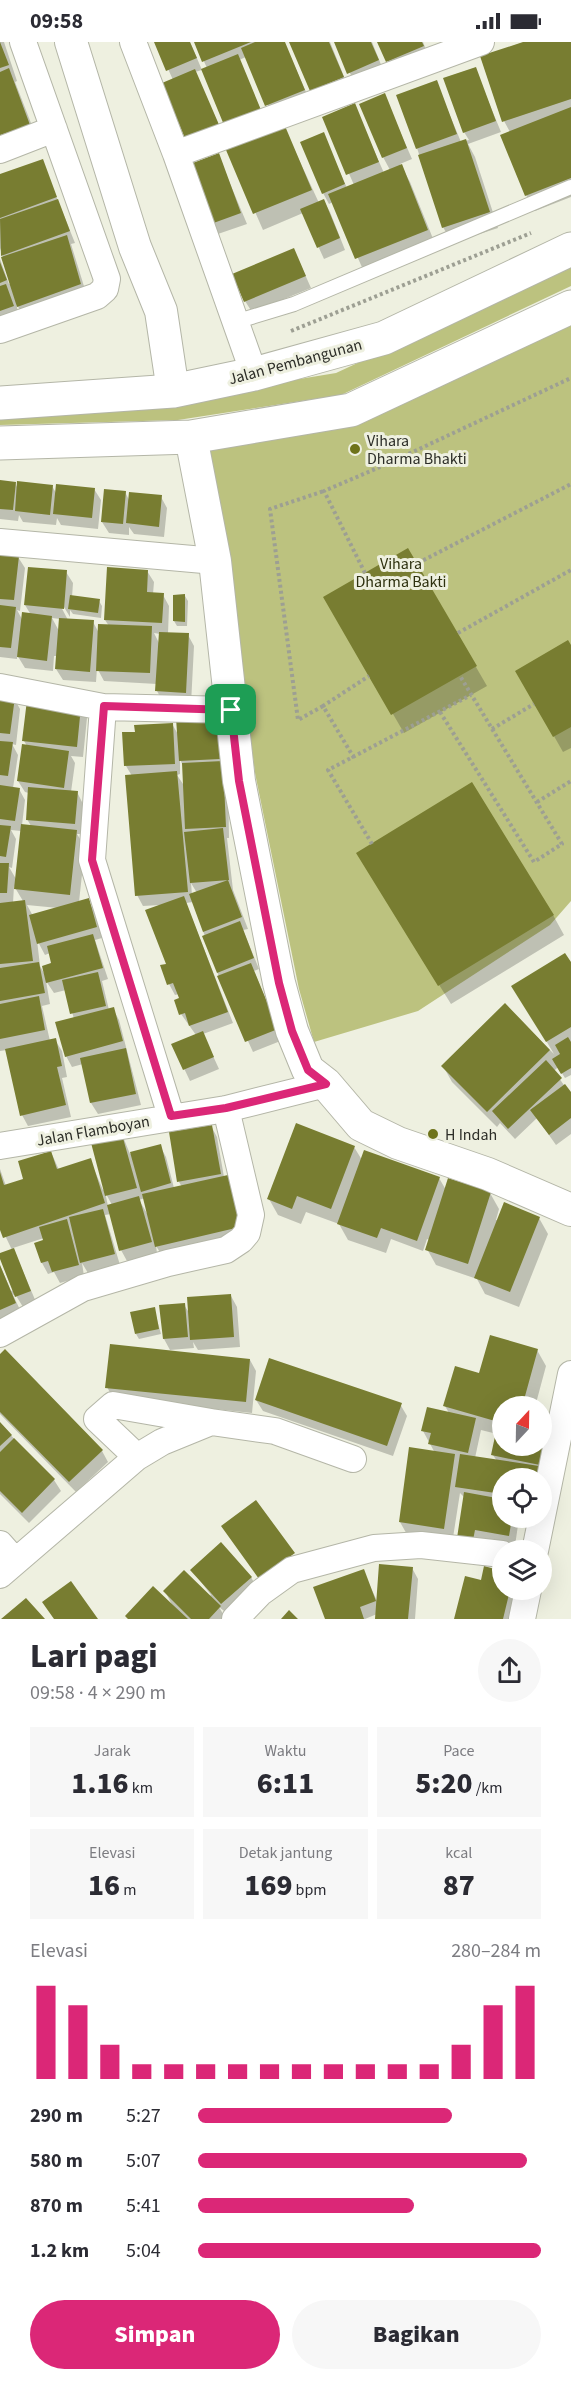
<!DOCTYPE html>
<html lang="id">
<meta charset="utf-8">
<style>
body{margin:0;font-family:"Source Sans 3",sans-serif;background:#f7f7f7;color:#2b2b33;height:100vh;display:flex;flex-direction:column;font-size:22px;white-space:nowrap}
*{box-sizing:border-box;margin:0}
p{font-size:20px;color:#7c7c81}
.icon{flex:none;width:33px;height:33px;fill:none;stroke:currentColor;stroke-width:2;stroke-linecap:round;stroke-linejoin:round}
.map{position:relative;height:1577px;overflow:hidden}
.drawer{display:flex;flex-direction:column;background:#fff;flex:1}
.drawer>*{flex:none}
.needle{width:39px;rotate:22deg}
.tools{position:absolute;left:492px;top:1354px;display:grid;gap:12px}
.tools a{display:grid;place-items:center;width:60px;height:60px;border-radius:50%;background:#fff;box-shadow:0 6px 24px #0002;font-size:30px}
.pin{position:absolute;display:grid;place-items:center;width:51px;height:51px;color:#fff;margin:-26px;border-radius:12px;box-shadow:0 3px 9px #0006}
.round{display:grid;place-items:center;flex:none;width:63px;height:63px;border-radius:32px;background:#f7f7f7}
.overview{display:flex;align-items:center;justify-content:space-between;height:102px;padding:0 30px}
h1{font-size:33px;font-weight:800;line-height:45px}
.figures{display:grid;grid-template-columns:repeat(3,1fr);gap:9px;height:102px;padding:6px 30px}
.figures div{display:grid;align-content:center;border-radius:0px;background:#f7f7f7;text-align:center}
.figures b{font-size:30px;font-weight:800}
.figures small{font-size:16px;font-weight:400}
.figures p{font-size:16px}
.chart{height:168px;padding:12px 30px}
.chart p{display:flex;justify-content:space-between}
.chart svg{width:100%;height:108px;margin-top:6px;stroke:#db2777;stroke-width:6}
.cta{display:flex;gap:12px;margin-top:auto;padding:12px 30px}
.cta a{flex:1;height:69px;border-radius:36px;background:#db2777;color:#fff;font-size:24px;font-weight:800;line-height:69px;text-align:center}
.cta a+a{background:#f7f7f7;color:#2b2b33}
ul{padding:0 30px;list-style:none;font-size:20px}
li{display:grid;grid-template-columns:96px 72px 1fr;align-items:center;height:45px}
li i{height:15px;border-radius:8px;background:#db2777}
.status{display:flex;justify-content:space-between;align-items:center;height:42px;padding:0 30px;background:#fff;direction:ltr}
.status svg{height:16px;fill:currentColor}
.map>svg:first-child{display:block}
</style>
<div class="status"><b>09:58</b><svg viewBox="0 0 49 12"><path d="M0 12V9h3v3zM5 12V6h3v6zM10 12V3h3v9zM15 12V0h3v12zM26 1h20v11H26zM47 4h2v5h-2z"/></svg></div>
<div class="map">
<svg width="571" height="1577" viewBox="0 0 571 1577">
<rect width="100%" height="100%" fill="#eef0e0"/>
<path fill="#bcc27f" d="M571 222V244L341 353 178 378 0 383V365L177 357 336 331Z
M571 266V859L550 883 418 969 314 1000 299 947 255 731 229 525 209 410V395L351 368Z"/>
<path fill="#0003" fill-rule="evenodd" d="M0 0H4L17 39 15 40 38 99 0 112Z
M156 0H190L202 28 195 30 225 97 173 38Z
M195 0H284L310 59 273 74 246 15 239 18 266 80 207 26Z
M291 0H330L349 47 317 60Z
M336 0H372L384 30 355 42Z
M379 0H423L429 15 393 30Z
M527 0H571V155L535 169 526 153 510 90 504 79Z
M475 27 501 90 468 102 475 115 498 186 452 201 443 185 417 106 436 40 461 100 469 98 464 90Z
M384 53 412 117 400 122 410 140 436 204 365 232 333 160 329 162 323 151V92L347 146 354 143 324 75 354 63 384 131 390 128 383 115Z
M284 85 319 161 324 159 330 170 345 208 324 217 303 171 263 188 228 108Z
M218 113 247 182 215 193 187 125Z
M42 119 75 201 71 202 87 254 24 275 16 261 19 275 0 282V217L9 242 12 241 0 206V133Z
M299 219 311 246 252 270 245 259Z
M0 439 15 441 18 447 52 444 56 451 94 447 101 458 98 487 61 483 57 476 56 483 23 480 19 473 18 479 0 477Z
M125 450 129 458 161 455 167 466 164 495 134 492 129 485V493L109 491 102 480Z
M408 508 487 644 404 691 325 555Z
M0 513 18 515 25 526 20 569 17 568 23 579 31 573 25 563 66 530 73 541 72 555 99 559 102 564 101 576 73 572 70 568V575L61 560 59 561 68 578 93 580 99 591 109 584 105 578 147 529 154 540 153 552 163 553 169 564 168 592 188 593 194 604 191 662 163 660 157 649V642L104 639 97 626 96 640 63 638 56 627 57 614H54L53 629 25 626 17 613V617L0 615ZM52 576 60 577 59 589ZM154 591 160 592 159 601Z
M185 554 188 559 187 584H177L174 579Z
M571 606V706L563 710 517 629Z
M0 655 14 656 20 667 16 703 12 702 18 713 13 746 19 747 25 758 22 783 31 784 27 777 29 751 25 750 18 739 27 704 24 699 80 665 87 676 83 715 71 714 75 721 71 750H77L83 762 81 792H77L85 805 79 860 88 858 94 869 102 896 95 898 108 937 102 939 109 968 113 967 119 978 141 1063 98 1072 91 1061 83 1022 72 1025 66 1014 74 977 66 948 54 951 46 939 50 962 42 964 50 999 55 998 62 1009 67 1035 62 1036 71 1075 28 1084 22 1073 7 1008 0 1009ZM11 788 21 789 16 837 9 825 12 826 16 797ZM14 844 23 859 13 861ZM27 863 58 866 33 874ZM37 898 45 913 50 911 53 922 44 931 40 924Z
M216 675 228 732 229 796H227L233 848 248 887 243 888 259 927 254 929 283 998 253 1010 219 935 193 860 186 861 233 981 203 992 219 1027 190 1039 173 1003 196 993 181 972 179 952 175 953 169 942 160 863 143 864 137 853 132 734 126 724 136 691 172 682 179 694ZM180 717 183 724 185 745 177 733 180 732ZM191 841 197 851 192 853Z
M370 832 553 873 564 893 451 962Z
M571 923V1033L565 1036 558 1025 554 1029 571 1053V1092L556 1103 537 1076 515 1097 500 1081 497 1085 452 1040 443 1024 505 963 554 1012 523 960Z
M211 1084 217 1095 224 1135 227 1134 233 1145 245 1196 163 1215 156 1204 157 1211 127 1219 121 1208 111 1172 105 1173 120 1223 88 1231 82 1221 84 1234 60 1241 54 1230 48 1232 42 1221 36 1202 45 1199 44 1196 13 1206 36 1260 23 1265 15 1252 13 1253 22 1272 0 1288V1223L11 1249 14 1248 12 1208 0 1183V1127L6 1144 25 1138 51 1110 59 1128 90 1118 103 1148 105 1147 121 1090 130 1112 160 1104 166 1115 174 1146 182 1145 179 1140ZM105 1150 112 1163 108 1164ZM145 1156 148 1173 139 1158Z
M354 1105 362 1118 439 1136 446 1148 490 1151 499 1167 496 1178 539 1176 548 1192 519 1265 485 1252 477 1237 436 1223 427 1207 430 1198 427 1197 423 1209 391 1197 386 1211 348 1198 339 1182 306 1170 301 1182 278 1173 269 1157Z
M231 1254 237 1265 240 1305 198 1308 193 1300 194 1306 170 1308 164 1297 161 1264 184 1263 190 1272Z
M154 1267 161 1292 139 1297 136 1292Z
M537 1308 546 1324 535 1365H502V1404H542V1395L550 1406 542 1437H502V1476H519L515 1504 481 1499 465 1507V1456L460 1451 452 1502 409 1496 400 1480 435 1411 423 1389 449 1371 445 1364 480 1333ZM481 1388 497 1392 493 1413 497 1419 475 1416Z
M0 1314 102 1409 108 1420 76 1450 0 1372Z
M250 1318 256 1329 252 1371 113 1356 107 1345Z
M256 1358 400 1362 407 1374 393 1414 263 1369Z
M0 1382 54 1438 61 1449 29 1481 0 1452Z
M412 1526 418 1537 415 1577H376L377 1572 365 1577H326L363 1529 378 1561Z
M486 1526 502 1530V1548H522L515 1577H455L482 1540Z
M192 1528 251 1535 257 1546 228 1572 219 1565 226 1577H129L173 1565 165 1549 209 1555 211 1553Z"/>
<path fill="#787d31" d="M0 0 9 23 0 26Z
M154 0H190L197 16 166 29Z
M194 0H251L202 20Z
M255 0H285L305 48 265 64 241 6Z
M289 0H329L344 35 310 49Z
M334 0H371L379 18 347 32Z
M377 0H422L424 4 386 20Z
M523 0H571V57L502 80 480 14Z
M238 12 261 68 224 83 201 27Z
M476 25 496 79 463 91 443 36Z
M9 26 30 83 0 93V30Z
M195 27 220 85 186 99 162 41Z
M437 38 457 92 416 107 396 53Z
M385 51 407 106 382 116 359 62Z
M355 61 379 120 346 133 322 75Z
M571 65V136L525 154 500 93Z
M285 84 312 148 253 172 226 108Z
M324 90 345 142 322 152 300 100Z
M466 97 490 170 442 186 418 113Z
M219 111 241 171 208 183 185 124Z
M43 117 57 155 0 176V132Z
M402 122 428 188 355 217 328 152Z
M58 157 70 189 1 214 0 177Z
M324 157 340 196 317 206 300 167Z
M67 193 81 242 17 265 1 215Z
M294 206 306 234 244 260 232 232Z
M0 220 7 238 0 241Z
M6 242 14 264 0 269V244Z
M0 438 16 440 13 468 0 467Z
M17 439 53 443 50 473 15 469Z
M56 442 95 446 92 476 53 472Z
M104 447 126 449 123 482 101 480Z
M129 450 162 453 159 485 126 481Z
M408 506 477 624 391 673 323 555Z
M0 512 19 514 14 558 0 557Z
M28 525 67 528 64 567 24 563Z
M107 525 148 528 147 550 164 551 162 581 104 578Z
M185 552V580L173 579V553Z
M70 553 100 557 98 571 68 567Z
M0 563 16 565 11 606 0 605Z
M22 570 52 574 47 619 17 615Z
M59 576 94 578 90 630 55 627Z
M98 582 152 584 150 631 96 629Z
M159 590 189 591 186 651 155 649Z
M568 598 571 603V685L553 695 515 629Z
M0 653 15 655 10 692 0 691Z
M27 658 81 664 77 705 22 699Z
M217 673 220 717 179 719 176 676Z
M173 681 175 722 124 724 122 690H135L134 683Z
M0 699 13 700 8 734 0 733Z
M22 702 69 709 64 746 17 739Z
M223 719 226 785 185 787 182 721Z
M177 729 188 850 135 854 125 733Z
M472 740 554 873 438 944 356 811Z
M0 743 20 746 15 779 0 777Z
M28 745 78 749 75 782 26 778Z
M21 782 77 788 70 853 14 847Z
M0 783 11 784 6 815 0 814Z
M223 786 229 838 190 841 184 790Z
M0 821H9L7 851H0Z
M228 838 242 875 203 890 189 852Z
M184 854 228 970 189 984 185 971 179 973 174 958 179 956 173 941 167 943 160 923 166 922 145 868Z
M89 856 97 885 37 902 29 873Z
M25 858 33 919 0 922V861Z
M240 879 254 916 217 931 202 894Z
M93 892 103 926 46 941 42 924 51 921 47 904Z
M565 911 571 920V985L546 1000 511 944Z
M39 920 45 951 0 959V926Z
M251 921 278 987 245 1000 217 934Z
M98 930 106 964 70 972 62 938Z
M39 954 45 988 0 997V962Z
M505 961 550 1008 487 1070 441 1024Z
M114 965 123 999 65 1015 55 980Z
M203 989 214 1015 183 1028 171 1002Z
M568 995 571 1000V1026L561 1032 552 1017 560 1012 555 1003Z
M56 996 62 1024 57 1025 66 1063 20 1074 5 1007Z
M126 1006 136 1052 90 1061 80 1016Z
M546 1018 562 1036 508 1087 492 1069Z
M565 1042 571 1050V1076L549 1093 530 1068Z
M296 1081 355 1104 331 1167 297 1154 292 1167 267 1157Z
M212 1083 221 1132 177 1140 169 1090Z
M121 1089 137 1146 105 1154 90 1097Z
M161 1102 171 1141 141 1150 130 1110Z
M364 1108 440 1135 417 1199 381 1186 377 1196 337 1182Z
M51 1109 57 1127 91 1116 105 1161 3 1196 0 1188V1130L4 1143 23 1137 18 1119Z
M228 1133 240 1185 155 1205 142 1152Z
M448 1136 491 1150 468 1222 425 1208Z
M139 1154 152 1200 119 1209 107 1163Z
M504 1160 540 1175 510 1250 474 1236Z
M103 1167 115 1212 80 1221 69 1175Z
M67 1177 79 1223 52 1230 48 1219 41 1221 34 1201 43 1198 39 1185Z
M14 1206 31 1249 15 1255 0 1217V1211Z
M0 1223 16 1261 0 1268Z
M231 1252 234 1295 190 1298 187 1255Z
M185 1261 188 1295 163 1297 159 1263Z
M155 1265 159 1287 135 1292 130 1270Z
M490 1293 538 1307 522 1365H502V1381L443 1364 455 1324 479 1331Z
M110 1302 250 1317 246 1360 105 1346Z
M5 1307 103 1408 69 1440 0 1370V1312Z
M269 1316 402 1361 387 1404 255 1358Z
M427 1365 476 1376 468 1411 428 1402 431 1391 421 1389Z
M0 1380 12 1393 0 1404Z
M497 1385 502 1386V1404H542V1393L545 1394 540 1423 491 1413Z
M14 1396 55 1437 22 1471 0 1449V1410Z
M409 1405 455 1412 444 1487 399 1480Z
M460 1412 539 1424 537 1437H502V1452L455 1445Z
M464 1450 502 1457V1476H512L509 1494 475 1488 473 1498 457 1496Z
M256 1458 295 1511 259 1537 221 1484Z
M221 1500 252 1535 221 1562 190 1528Z
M379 1522 413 1525 408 1577H375Z
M484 1524 502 1529V1548H510L503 1577H454L465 1534 481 1538Z
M364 1527 376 1559 360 1565 364 1577H325L313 1545Z
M184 1528 221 1564 209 1577H191L163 1549Z
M71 1539 98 1577H54L42 1560Z
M153 1544 173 1563 188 1577H128L125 1574Z
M26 1556 45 1577H1Z
M289 1568 298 1577H281Z"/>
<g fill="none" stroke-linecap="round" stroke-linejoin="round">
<g stroke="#b4b6a7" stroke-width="16">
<path id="service" d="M235 280 294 262 571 145"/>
</g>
<g stroke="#b4b6a7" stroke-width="28">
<path id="minor" d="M133 0 176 112 254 332
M0 108 54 87
M176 112 481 0
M0 288 97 254 105 247 107 237 23 0
M0 500 215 519
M0 645 103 665 231 668
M103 665 92 818 171 1074
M0 1104 226 1067 326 1042
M0 1292 83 1246 168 1221 226 1208 241 1198 247 1191 251 1173 226 1067
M137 1415 97 1377 113 1363 211 1380
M0 1502 15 1519
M535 1509 571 1332
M0 1533 137 1415 162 1400 211 1380 275 1389 353 1417
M235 1577 260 1551 292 1528 374 1506 421 1503 502 1512
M522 1577 528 1548"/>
</g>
<g stroke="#b4b6a7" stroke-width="34">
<path id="tertiary" d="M71 0 135 205 161 269 173 349
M191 395 215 519 239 739 279 941 292 989 308 1028 326 1042 361 1083 398 1101 488 1132 571 1168"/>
</g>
<g stroke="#b4b6a7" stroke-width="35">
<path id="secondary" d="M0 361 173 349 254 332 384 296 571 207
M0 401 191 395 351 368 571 265"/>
</g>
<path stroke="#9d9f93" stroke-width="4" stroke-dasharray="3 3" stroke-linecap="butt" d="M291 289 531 191
M387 422 571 336
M418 521 571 442
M365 531 324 449 387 422 366 391
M458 591 571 528
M323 664 298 678 270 467 324 449
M440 670 534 820 562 802 460 634
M492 687 534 662
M354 716 323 664 369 634
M537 760 571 739
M372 802 328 728 471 653"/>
<use href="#service" stroke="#fff" stroke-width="14"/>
<use href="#minor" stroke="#fff" stroke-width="26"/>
<use href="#tertiary" stroke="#fff" stroke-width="32"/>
<use href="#secondary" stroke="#fff" stroke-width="33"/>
</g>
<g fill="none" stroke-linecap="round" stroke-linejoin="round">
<g stroke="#fff" stroke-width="12">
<path id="route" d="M104 664 231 668 239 739 279 941 292 989 308 1028 326 1042 226 1066 171 1074 92 818Z"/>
</g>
<use href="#route" stroke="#db2777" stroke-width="8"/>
</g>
<g fill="#6e731a" stroke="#eef0e0" stroke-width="2">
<circle cx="355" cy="407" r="6"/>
<circle cx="433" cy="1092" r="6"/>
</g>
<g text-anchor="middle" stroke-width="6" stroke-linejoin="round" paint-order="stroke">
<g font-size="16" fill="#2c2d27" stroke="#eef0e0">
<text transform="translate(295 319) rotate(-15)" y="6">Jalan Pembangunan</text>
<text transform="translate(93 1088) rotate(-10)" y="6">Jalan Flamboyan</text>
</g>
<g font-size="16" fill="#2c2d27" stroke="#eef0e0" text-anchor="start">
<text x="367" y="404">Vihara<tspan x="367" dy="18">Dharma Bhakti</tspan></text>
<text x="445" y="1098">H Indah</text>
</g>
<g font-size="16" fill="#2d300e" stroke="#eef0e0">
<text x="401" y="527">Vihara<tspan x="401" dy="18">Dharma Bakti</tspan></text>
</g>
</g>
</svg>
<div class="tools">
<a><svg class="needle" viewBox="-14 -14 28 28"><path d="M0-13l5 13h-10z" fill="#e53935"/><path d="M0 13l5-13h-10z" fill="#7c7c81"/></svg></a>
<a><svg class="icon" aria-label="locate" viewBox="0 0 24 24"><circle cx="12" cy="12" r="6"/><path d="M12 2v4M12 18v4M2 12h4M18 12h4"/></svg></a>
<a><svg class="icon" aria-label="layers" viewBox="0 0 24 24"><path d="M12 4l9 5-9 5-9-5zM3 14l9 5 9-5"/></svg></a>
</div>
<div class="pin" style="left:231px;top:668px;background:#1e9e55"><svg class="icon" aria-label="arrive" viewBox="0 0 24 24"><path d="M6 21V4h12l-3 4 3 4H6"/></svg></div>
</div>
<section class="drawer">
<div class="overview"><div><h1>Lari pagi</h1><p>09:58 · 4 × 290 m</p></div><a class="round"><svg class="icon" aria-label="share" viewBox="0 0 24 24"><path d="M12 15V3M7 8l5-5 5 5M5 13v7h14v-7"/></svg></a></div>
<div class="figures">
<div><p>Jarak</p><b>1.16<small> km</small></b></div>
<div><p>Waktu</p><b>6:11</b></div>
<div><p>Pace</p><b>5:20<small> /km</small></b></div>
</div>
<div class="figures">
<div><p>Elevasi</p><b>16<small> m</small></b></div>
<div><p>Detak jantung</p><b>169<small> bpm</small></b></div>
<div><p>kcal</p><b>87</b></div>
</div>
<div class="chart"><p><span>Elevasi</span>280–284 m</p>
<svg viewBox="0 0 160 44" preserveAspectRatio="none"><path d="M5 44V6M15 44V14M25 44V30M35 44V38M45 44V38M55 44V38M65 44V38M75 44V38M85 44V38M95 44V38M105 44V38M115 44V38M125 44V38M135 44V30M145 44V14M155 44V6"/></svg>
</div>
<ul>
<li><b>290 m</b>5:27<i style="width:74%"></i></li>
<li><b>580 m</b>5:07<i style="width:96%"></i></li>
<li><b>870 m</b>5:41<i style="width:63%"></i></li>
<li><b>1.2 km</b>5:04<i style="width:100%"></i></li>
</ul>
<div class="cta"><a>Simpan</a><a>Bagikan</a></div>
</section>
